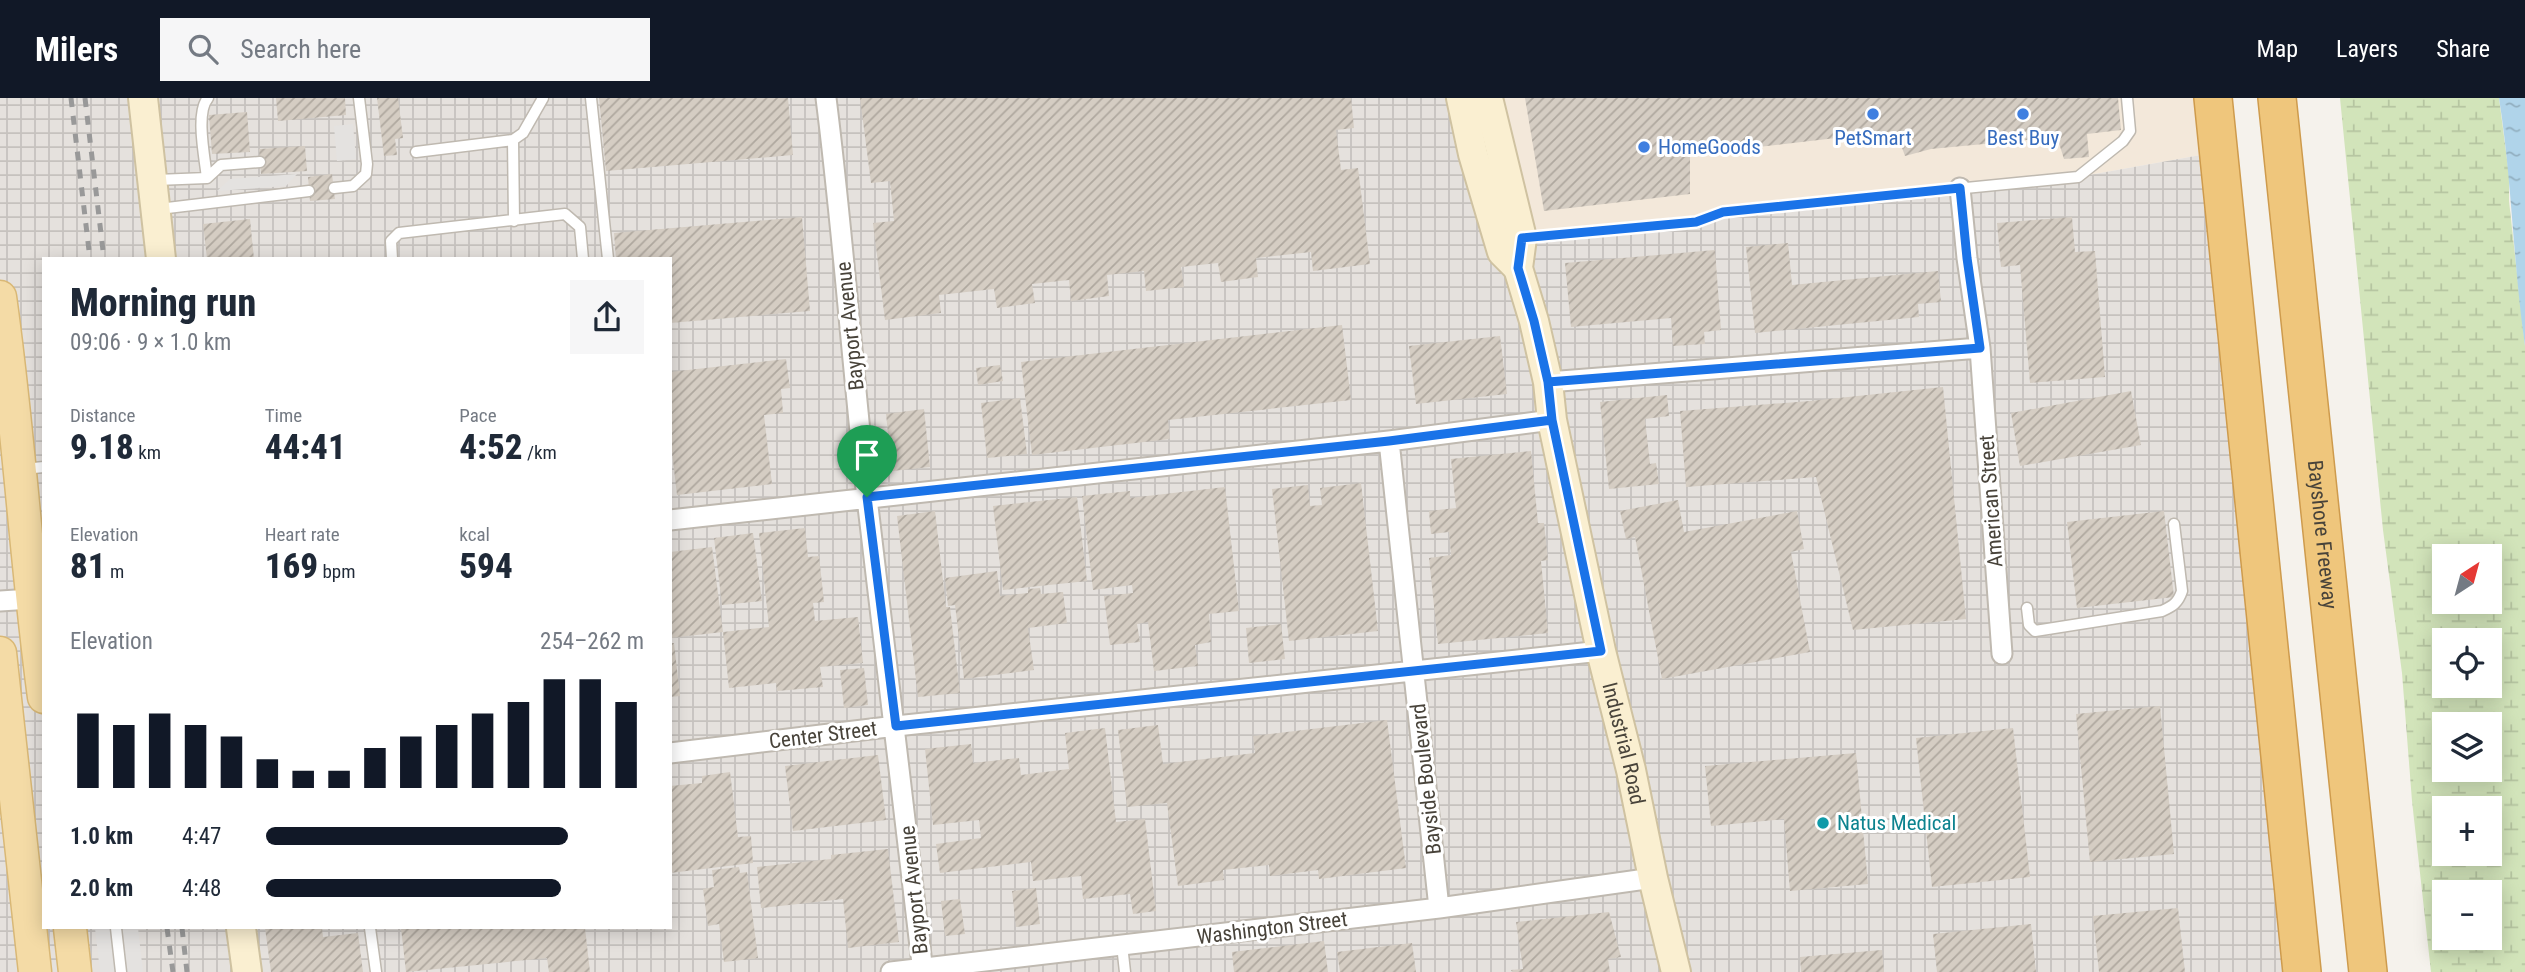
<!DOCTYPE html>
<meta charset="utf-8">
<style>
body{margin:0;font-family:"Roboto Condensed",sans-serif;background:#f6f6f7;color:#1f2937;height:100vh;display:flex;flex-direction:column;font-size:26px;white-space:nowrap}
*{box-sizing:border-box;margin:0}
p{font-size:23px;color:#747a83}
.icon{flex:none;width:38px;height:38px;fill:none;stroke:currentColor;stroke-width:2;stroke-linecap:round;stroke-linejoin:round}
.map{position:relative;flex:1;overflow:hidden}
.details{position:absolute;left:42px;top:159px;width:630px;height:672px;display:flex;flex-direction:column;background:#fff;border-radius:0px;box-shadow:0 4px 18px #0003}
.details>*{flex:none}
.needle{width:46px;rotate:36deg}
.tools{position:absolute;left:2432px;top:446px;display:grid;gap:14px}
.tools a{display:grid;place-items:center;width:70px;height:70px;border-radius:0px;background:#fff;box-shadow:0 4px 18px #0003;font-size:35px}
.pin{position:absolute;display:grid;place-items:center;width:60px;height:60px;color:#fff;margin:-72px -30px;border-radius:50% 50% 50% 0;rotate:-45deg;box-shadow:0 0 7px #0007}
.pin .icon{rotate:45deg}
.round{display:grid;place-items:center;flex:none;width:74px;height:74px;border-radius:0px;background:#f6f6f7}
.head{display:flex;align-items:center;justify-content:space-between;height:119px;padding:0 28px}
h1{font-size:38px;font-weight:800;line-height:52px}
.figures{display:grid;grid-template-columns:repeat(3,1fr);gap:10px;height:119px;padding:7px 28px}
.figures div{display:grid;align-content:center}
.figures b{font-size:35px;font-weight:800}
.figures small{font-size:19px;font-weight:400}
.figures p{font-size:19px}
.chart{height:196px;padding:14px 28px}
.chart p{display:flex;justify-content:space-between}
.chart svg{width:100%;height:126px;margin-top:7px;stroke:#111827;stroke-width:6}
ul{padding:0 28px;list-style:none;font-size:23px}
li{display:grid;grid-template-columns:112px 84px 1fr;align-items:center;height:52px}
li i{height:18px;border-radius:9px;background:#111827}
header{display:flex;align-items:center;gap:42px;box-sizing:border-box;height:98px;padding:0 35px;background:#111827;color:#fff}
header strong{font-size:33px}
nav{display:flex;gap:38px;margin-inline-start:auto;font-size:24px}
.search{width:490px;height:63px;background:#f6f6f7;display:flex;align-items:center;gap:18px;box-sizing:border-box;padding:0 24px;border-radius:0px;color:#747a83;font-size:26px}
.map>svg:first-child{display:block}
</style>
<header>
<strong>Milers</strong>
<div class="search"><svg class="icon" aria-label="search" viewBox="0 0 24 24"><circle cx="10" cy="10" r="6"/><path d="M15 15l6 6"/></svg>Search here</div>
<nav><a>Map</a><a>Layers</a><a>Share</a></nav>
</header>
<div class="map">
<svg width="2525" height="874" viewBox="0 0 2525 874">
<defs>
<pattern id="industrial-grid" width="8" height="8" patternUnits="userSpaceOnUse" patternTransform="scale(1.75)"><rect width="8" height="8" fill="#e5e1dd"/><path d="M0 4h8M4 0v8" fill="none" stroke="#c6c2be"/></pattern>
<pattern id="wetland-marsh" width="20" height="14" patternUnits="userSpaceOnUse" patternTransform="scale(1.75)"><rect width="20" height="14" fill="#d2e4ba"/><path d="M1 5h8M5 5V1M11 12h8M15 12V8" fill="none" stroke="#b6c5a1"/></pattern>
<pattern id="water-ripples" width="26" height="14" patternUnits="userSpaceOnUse" patternTransform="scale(1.75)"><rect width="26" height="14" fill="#b0d4ea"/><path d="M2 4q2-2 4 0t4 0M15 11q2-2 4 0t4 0" fill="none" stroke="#91aebf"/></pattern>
<pattern id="building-hatch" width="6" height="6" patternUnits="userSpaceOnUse" patternTransform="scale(1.75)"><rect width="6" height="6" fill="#d5cdc3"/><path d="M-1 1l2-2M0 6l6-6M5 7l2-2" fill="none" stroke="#afa89f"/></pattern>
</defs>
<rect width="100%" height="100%" fill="#f5f2ec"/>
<path fill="#f3e8da" d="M1488 0H2203L2212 55 2078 79 1696 124 1522 140Z"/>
<path fill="url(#industrial-grid)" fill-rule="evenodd" d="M0 0H1488L1522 140 1696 124 1723 114 2078 79 2212 55 2302 874H0ZM44 161H670V830H44Z"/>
<path fill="url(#wetland-marsh)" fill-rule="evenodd" d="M2340 0H2499L2509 77V103L2525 248V874H2431L2412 703 2402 575 2383 432ZM2445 458H2490V504H2445ZM2445 542H2490V588H2445ZM2445 626H2490V672H2445ZM2445 710H2490V756H2445ZM2445 794H2490V840H2445Z"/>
<path fill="#e4e2e0" d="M353 26 356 61 337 63 334 28Z
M297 76 286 88 217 93 230 81Z
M95 830H138L143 874H100Z"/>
<path fill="url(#water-ripples)" d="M2499 0H2525V248C2513 165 2512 82 2499 0Z"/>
<path fill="url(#building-hatch)" d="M276 0H345L346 17 278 23Z
M377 0H398L403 40 395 41 397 57 384 58Z
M599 0H788L793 57 606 73Z
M860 0H917L918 2 935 0H1351L1354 30 1336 32 1341 72 1358 70 1370 166 1313 173 1311 154 1256 160 1258 179 1221 184 1218 165 1181 169 1184 189 1146 193 1144 173 1107 177 1109 198 1071 203 1069 182 1032 186 1035 205 997 210 994 191 939 197 941 215 885 222 873 125 894 123 890 83 871 85Z
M1525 0H2118L2121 32 2087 36 2089 59 2064 61 2057 39 1931 51 1905 58 1896 33 1690 57V96L1544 113Z
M247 14 250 54 212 56 209 17Z
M305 48 307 73 261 76 259 51Z
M332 76 335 101 310 103 308 79Z
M802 119 810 213 670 225V161H616L614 135Z
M2072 119 2075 154 2095 153 2105 279 2030 285 2020 167 2001 169 1997 125Z
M250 121 254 161H207L203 126Z
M1788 145 1792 187 1938 173 1941 204 1918 206 1919 219 1755 235 1746 149Z
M1715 152 1721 232 1704 234 1705 246 1673 248 1671 220 1571 229 1565 165Z
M1342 227 1351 302 1168 322 1170 341 1032 357 1021 264Z
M1500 238 1507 296 1416 306 1409 248Z
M786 261 790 290 781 291 783 315 764 317 772 386 677 397 670 337V274Z
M1000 267 1003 283 978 287 976 270Z
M1943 289 1966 521 1853 532 1816 379 1686 389 1680 313 1810 303Z
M2131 293 2141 347 2020 368 2011 315Z
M1667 297 1669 318 1645 321 1650 366 1656 365 1659 386 1609 391 1600 304Z
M1020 300 1027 356 987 360 981 305Z
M924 311 930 369 892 373 886 316Z
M1531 353 1538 425H1544L1548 462 1541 463 1548 535 1438 546 1429 460 1451 457 1449 434 1431 436 1429 413 1456 410 1451 361Z
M1361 385 1378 533 1289 543 1272 391 1308 387 1310 408 1322 407 1320 390Z
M1225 389 1239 513 1209 516 1211 544 1195 547 1198 568 1154 573 1148 524 1137 526 1140 544 1110 547 1104 498 1133 495 1132 487 1093 492 1082 398 1130 393V400Z
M1077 399 1087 483 1003 492 993 408Z
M1678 402 1684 434 1797 413 1804 451 1791 454 1810 554 1662 581 1635 439 1626 441 1620 413Z
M935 413 946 509H950L960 595 918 599 897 418Z
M2164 413 2174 499 2077 510 2067 424Z
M805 430 808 459 819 458 824 504 813 505 815 523 858 519 863 565 820 569 823 589 777 593 776 585 729 590 723 534 769 529 759 435Z
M753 435 762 503 722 507 714 440Z
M712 449 723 534 670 540V454Z
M997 473 1000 498 1028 495V491L1040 490 1041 496 1063 494 1067 525 1028 530 1034 572 964 581 955 507 948 508 945 480Z
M1281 526 1285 561 1249 565 1246 530Z
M670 545H674L680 598 670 599Z
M864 570 868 607 844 610 840 572Z
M2160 608 2174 756 2090 764 2076 616Z
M1387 622 1406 770 1319 781 1318 772 1270 778 1269 767 1223 772 1224 782 1178 788 1167 705 1127 709 1118 632 1158 627 1163 666 1255 655 1253 638Z
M1105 630 1116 724 1145 721 1156 813 1133 816 1130 796 1083 801 1081 778 1033 783 1031 764 940 775 936 746 981 740 979 722 933 727 925 651 971 646 973 665 1019 660 1021 677 1069 671 1065 635Z
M2013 630 2030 779 1932 789 1916 640Z
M1856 655 1868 786 1790 793 1784 721 1711 728 1705 668Z
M878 657 886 722 793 733 785 668Z
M730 674 738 739 751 738 753 765 670 775V688L702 685V678Z
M888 751 899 844 848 850 843 801 761 810 757 769 831 761V757Z
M739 769 740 775 747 774 758 860 724 864 719 826 708 828 703 791 714 789 712 772Z
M1036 790 1040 826 1016 829 1012 793Z
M960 801 965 836 945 838 941 803Z
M2178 810 2185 874H2099L2093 818Z
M1609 814 1621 859 1608 861 1610 874H1512L1511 872 1523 871 1516 824Z
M2031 826 2036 874H1937L1933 836Z
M265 830H322L323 839 358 835 363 874H271Z
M401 830H585L590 874H549L547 860 406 874Z
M1324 843 1328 874H1234L1232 854Z
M1412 845 1416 874H1340L1337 854Z
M1882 852 1884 874H1801L1800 859Z"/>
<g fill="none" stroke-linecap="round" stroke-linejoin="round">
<g stroke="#bfb9b0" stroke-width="13">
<path id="lane" d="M591 0 608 161
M513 42 514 123
M416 54 513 42 523 35 543 0
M207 80C205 61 195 14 208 0
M156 82 207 80 221 67 260 64
M334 90 353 88 366 76 367 66 359 0
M159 111 309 93
M1524 140 1696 124 1723 114 2078 79 2123 43 2130 33 2127 0
M392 161 391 143 399 135 565 116 580 129 583 161
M23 371 44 369
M2027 510 2029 527 2035 533 2162 513C2173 508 2178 505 2182 493L2174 426
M116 830 121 874
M370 830 376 874
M1122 847 1125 874"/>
</g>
<g stroke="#bfb9b0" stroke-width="23">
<path id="street" d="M826 0C843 133 852 267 867 400 886 558 905 716 923 874
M1960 90 1967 160 1980 250 2002 556
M1548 284 1980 250
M1389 343 1439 810
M670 422 1389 343 1552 322
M0 503 31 501
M670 655 896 628 1601 553
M891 874 1439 810 1653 780"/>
</g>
<g stroke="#cfc2a1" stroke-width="32">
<g id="secondary">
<path d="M143 0 161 161"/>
<path d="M1461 0 1473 56 1502 154 1518 170"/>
<path id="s1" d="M1488 0 1522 140 1518 170 1534 223 1548 284 1552 322 1601 553 1631 672 1653 780 1676 874"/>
<path d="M241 830 247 874"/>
</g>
</g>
<g stroke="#d9b876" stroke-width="35">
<path id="primary" d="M0 199C19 332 26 466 44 599
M0 555 35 874
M70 830 75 874"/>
</g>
<g stroke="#ce9b4d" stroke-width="40">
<g id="highway">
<path d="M2213 0 2302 874"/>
<path id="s2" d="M2277 0 2368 874"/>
</g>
</g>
<use href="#lane" stroke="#fff" stroke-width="10"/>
<use href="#street" stroke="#fff" stroke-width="19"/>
<use href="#secondary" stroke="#faefd1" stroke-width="28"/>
<use href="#primary" stroke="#f4dba6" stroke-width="32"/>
<use href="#highway" stroke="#efc67c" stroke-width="37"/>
<path stroke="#999" stroke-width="5" stroke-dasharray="9 9" stroke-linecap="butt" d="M71 0 90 161
M85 0 104 161
M167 830 173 874
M182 830 187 874"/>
</g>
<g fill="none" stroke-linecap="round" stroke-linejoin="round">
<g stroke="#fff" stroke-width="14">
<path id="route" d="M867 399 896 628 1601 553 1552 322 1548 284 1534 223 1518 170 1522 140 1696 124 1723 114 1960 90 1967 160 1980 250 1548 284 1552 322 1389 343 867 399"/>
</g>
<use href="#route" stroke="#1a73e8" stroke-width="9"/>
</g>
<g fill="#3f7fe0" stroke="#fff" stroke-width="2.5">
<circle cx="1873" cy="16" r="7"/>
<circle cx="2023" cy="16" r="7"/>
<circle cx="1644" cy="49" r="7"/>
</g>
<circle fill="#0f9aa8" stroke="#fff" stroke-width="2.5" cx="1823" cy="725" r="7"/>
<g text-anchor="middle" stroke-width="6" stroke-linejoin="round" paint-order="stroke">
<g font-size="21" fill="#366cbe" stroke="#fff">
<text x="1873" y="47">PetSmart</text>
<text x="2023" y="47">Best Buy</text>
<text x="1658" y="56" text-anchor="start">HomeGoods</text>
</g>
<g font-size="21" fill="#48433a" stroke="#fff">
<text transform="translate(850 228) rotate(-96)" y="7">Bayport Avenue</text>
<text transform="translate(1991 403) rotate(-94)" y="7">American Street</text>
<text dy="7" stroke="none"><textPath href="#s2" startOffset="439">Bayshore Freeway</textPath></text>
<text transform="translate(823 637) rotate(-7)" y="7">Center Street</text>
<text dy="7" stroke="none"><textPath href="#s1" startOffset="662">Industrial Road</textPath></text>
<text transform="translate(1426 681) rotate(-96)" y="7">Bayside Boulevard</text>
<text transform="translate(914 792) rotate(-96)" y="7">Bayport Avenue</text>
<text transform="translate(1272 830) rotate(-7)" y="7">Washington Street</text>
</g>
<g font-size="21" fill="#0d838f" stroke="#fff" text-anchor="start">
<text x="1837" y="732">Natus Medical</text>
</g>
</g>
</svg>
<div class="tools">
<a><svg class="needle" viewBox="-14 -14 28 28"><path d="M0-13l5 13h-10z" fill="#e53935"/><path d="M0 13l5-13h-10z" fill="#747a83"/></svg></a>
<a><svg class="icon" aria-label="locate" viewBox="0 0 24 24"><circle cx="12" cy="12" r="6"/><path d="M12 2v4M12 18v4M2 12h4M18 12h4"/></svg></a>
<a><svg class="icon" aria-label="layers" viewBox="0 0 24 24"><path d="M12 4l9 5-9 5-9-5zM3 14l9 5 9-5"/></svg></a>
<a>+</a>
<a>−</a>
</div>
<div class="pin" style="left:867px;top:399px;background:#1e9e55"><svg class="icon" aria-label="arrive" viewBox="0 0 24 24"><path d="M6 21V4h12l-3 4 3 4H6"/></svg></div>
<section class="details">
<div class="head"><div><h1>Morning run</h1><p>09:06 · 9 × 1.0 km</p></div><a class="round"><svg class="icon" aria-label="share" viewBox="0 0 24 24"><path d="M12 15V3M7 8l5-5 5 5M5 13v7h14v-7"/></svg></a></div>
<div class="figures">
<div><p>Distance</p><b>9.18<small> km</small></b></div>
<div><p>Time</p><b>44:41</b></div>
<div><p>Pace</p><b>4:52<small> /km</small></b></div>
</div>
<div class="figures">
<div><p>Elevation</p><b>81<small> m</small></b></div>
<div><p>Heart rate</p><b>169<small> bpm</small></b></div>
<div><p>kcal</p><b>594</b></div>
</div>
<div class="chart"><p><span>Elevation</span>254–262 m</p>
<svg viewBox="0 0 160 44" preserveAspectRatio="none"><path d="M5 44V18M15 44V22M25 44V18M35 44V22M45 44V26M55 44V34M65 44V38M75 44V38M85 44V30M95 44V26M105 44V22M115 44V18M125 44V14M135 44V6M145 44V6M155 44V14"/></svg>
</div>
<ul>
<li><b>1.0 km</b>4:47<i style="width:80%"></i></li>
<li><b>2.0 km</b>4:48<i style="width:78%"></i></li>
</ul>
</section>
</div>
